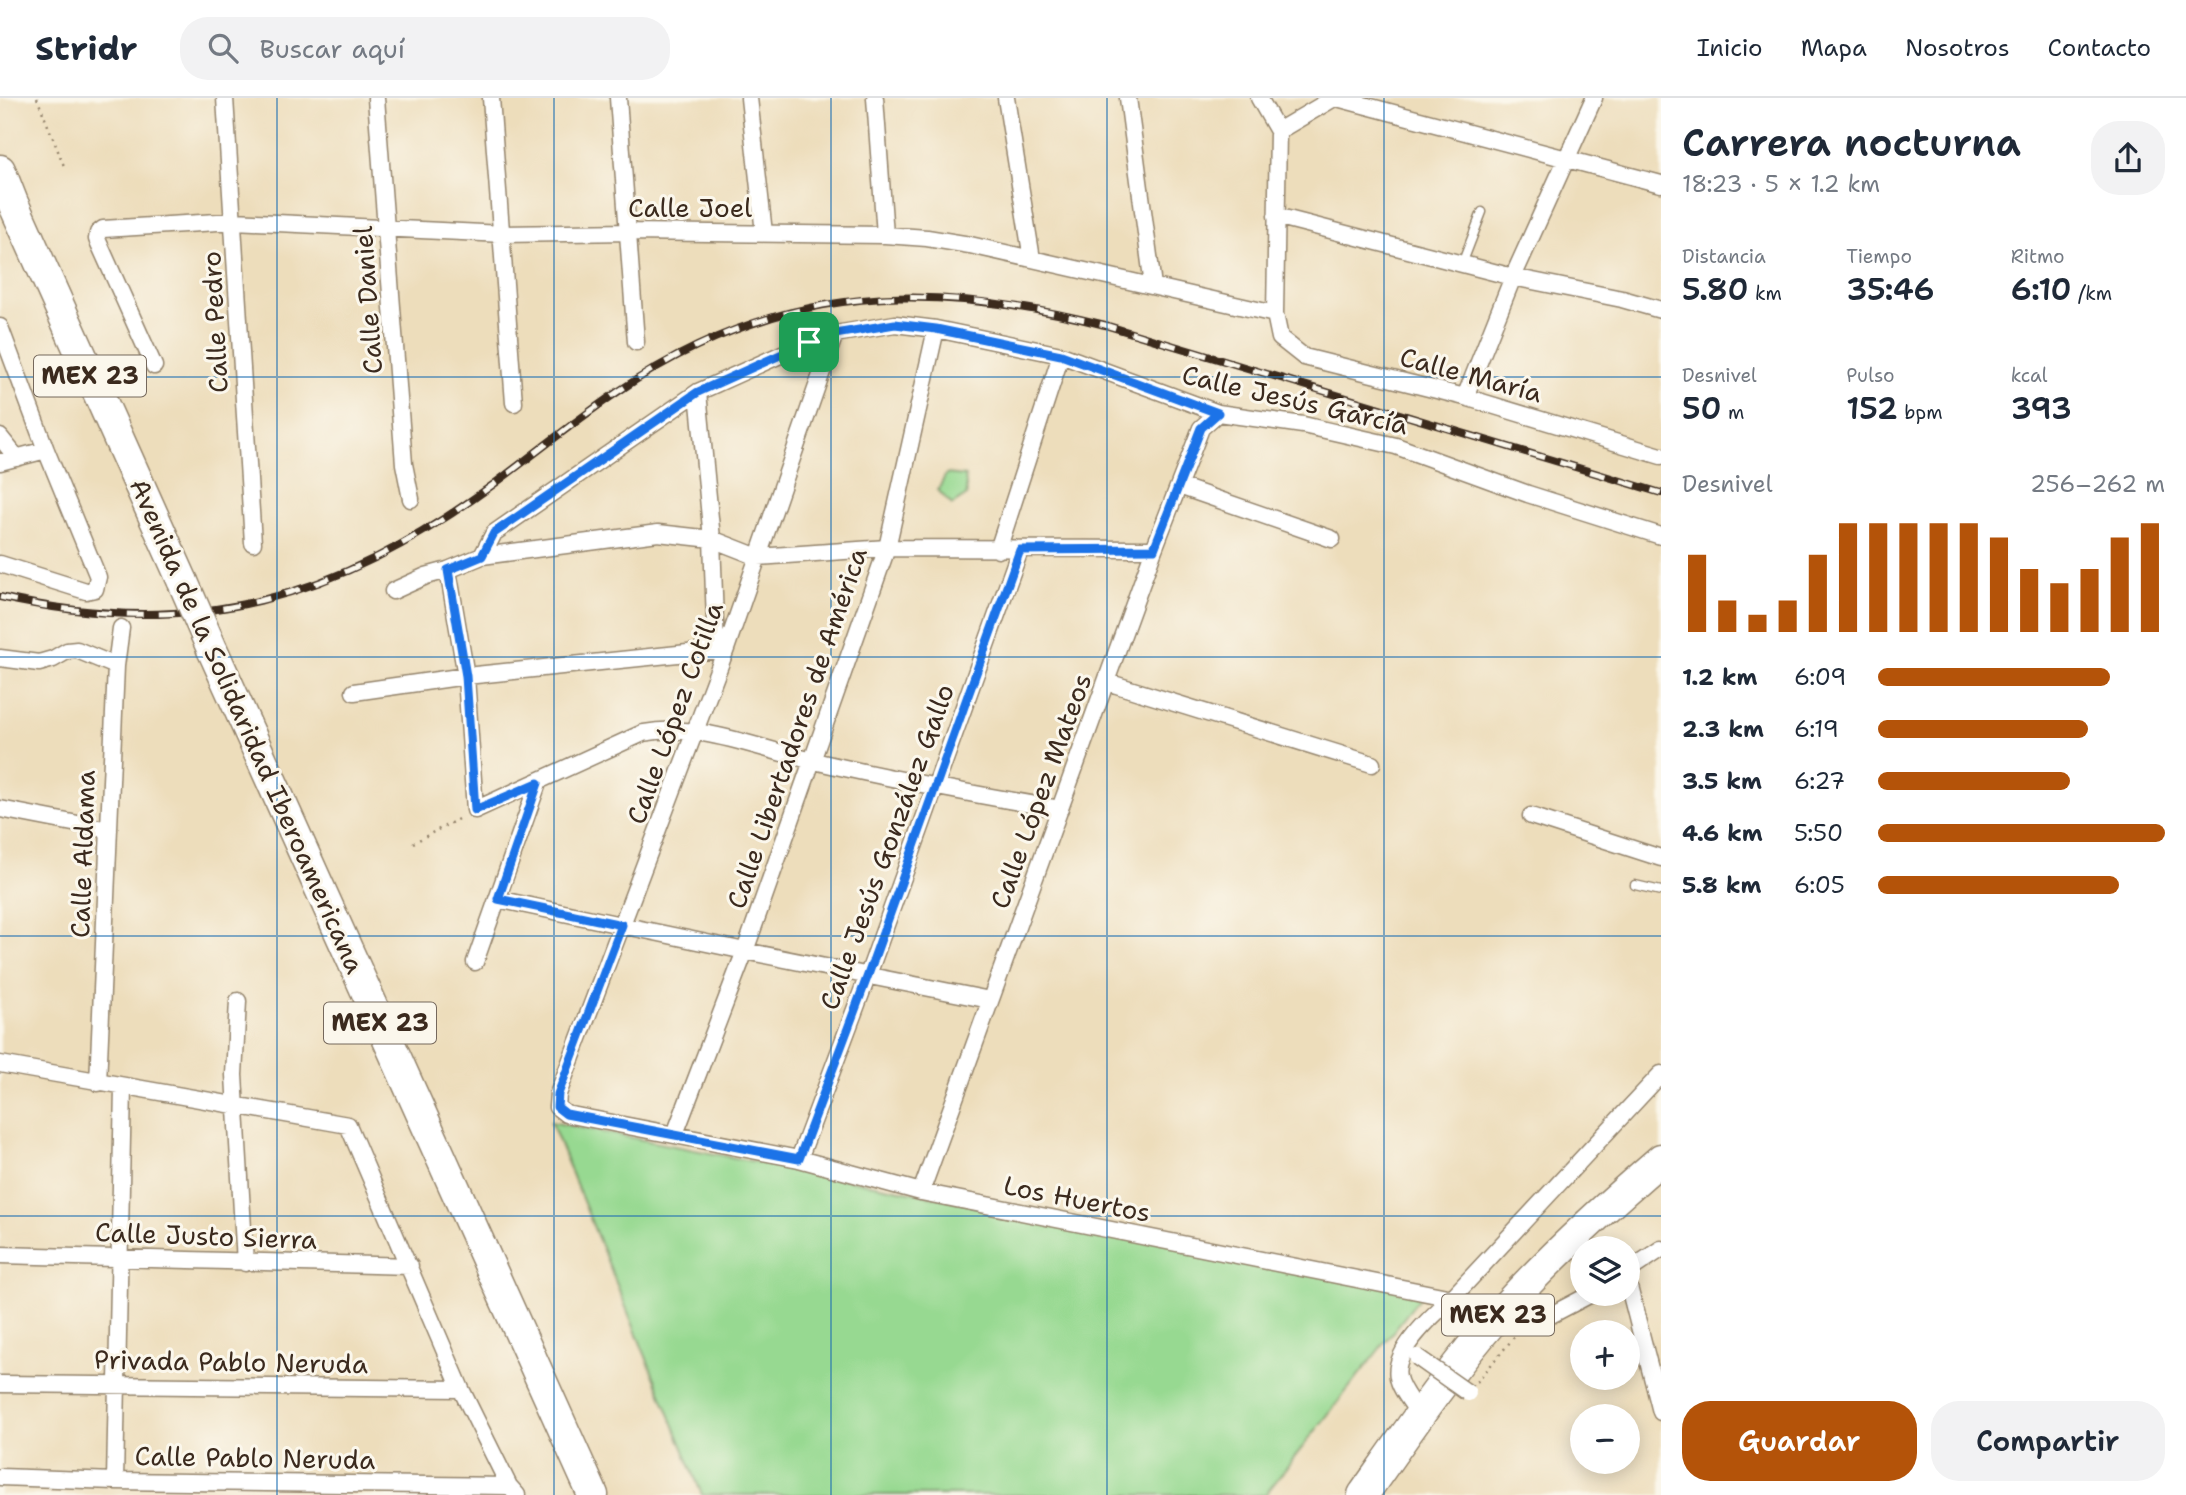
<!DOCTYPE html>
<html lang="es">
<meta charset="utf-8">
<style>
body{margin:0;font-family:"Shantell Sans",sans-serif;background:#f2f2f3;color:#1f2937;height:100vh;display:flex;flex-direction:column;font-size:26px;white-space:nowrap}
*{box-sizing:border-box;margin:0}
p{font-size:23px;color:#747a83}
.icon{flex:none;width:38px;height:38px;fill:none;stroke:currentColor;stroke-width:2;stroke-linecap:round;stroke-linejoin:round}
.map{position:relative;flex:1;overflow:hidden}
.details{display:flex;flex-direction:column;background:#fff;width:525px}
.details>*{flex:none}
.tools{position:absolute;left:1570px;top:1138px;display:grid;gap:14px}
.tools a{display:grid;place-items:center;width:70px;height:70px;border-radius:50%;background:#fff;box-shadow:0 4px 18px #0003;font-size:35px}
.pin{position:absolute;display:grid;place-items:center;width:60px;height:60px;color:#fff;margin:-30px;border-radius:14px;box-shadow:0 4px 10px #0006}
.round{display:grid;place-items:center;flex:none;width:74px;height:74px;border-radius:28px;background:#f2f2f3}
.head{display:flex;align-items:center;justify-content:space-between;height:119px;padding:0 21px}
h1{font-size:38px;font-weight:600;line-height:52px}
.metrics{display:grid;grid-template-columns:repeat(3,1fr);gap:10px;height:119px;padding:7px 21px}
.metrics div{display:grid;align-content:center}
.metrics b{font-size:30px;font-weight:600}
.metrics small{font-size:19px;font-weight:400}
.metrics p{font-size:19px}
.chart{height:196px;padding:14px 21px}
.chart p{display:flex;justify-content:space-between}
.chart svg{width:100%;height:126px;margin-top:7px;stroke:#b45309;stroke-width:6}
.button{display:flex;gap:14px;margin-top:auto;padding:14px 21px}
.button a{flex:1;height:80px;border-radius:28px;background:#b45309;color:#fff;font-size:28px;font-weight:600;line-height:80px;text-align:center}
.button a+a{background:#f2f2f3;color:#1f2937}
ul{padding:0 21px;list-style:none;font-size:23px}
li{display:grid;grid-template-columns:112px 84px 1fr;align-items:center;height:52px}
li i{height:18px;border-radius:9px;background:#b45309}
header{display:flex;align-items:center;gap:42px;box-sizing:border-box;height:98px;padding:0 35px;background:#fff;border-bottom:2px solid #e0e1e3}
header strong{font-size:33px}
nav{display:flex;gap:38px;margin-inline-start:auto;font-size:24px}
.search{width:490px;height:63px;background:#f2f2f3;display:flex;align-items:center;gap:18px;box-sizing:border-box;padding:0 24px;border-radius:28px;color:#747a83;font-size:26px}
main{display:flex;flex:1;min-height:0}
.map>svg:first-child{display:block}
</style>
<header>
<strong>Stridr</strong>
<div class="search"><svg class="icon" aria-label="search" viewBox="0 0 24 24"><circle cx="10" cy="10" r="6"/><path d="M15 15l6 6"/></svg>Buscar aquí</div>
<nav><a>Inicio</a><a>Mapa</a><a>Nosotros</a><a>Contacto</a></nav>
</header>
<main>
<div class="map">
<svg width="1661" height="1397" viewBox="0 0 1661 1397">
<rect width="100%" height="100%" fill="#fbf7ec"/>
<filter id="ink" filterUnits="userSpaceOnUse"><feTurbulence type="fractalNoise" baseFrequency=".0143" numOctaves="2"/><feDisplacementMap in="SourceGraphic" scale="14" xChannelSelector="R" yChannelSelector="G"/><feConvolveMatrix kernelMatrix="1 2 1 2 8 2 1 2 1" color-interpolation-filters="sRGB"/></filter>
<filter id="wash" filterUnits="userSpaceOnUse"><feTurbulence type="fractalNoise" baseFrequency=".00686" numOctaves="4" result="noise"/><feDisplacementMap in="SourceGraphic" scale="28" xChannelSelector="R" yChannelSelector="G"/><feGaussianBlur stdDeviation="1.57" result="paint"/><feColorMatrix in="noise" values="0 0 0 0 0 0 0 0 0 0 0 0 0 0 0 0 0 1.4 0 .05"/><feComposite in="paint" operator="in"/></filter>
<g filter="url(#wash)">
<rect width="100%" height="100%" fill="#edddbb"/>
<path fill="#97d991" stroke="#698258" stroke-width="2" d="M946 376 965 378 967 397 952 407 938 392Z
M551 1024 1424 1194 1265 1397H702Z"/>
</g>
<g filter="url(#ink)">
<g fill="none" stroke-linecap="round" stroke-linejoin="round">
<g stroke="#94846c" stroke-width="11">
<path id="lane" d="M1462 166 1482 114
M1635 787 1661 793"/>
</g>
<g stroke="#94846c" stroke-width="19">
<path id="street" d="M225 0 253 445
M376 0 404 366 411 401
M491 0 514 305
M618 0 636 244
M749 0 764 135
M875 0 885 137
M1006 0 1032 161
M1128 0 1153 188
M1259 0 1278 33 1275 216 1280 240 1304 259 1465 299 1661 358
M1337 0 1661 86
M1278 33 1334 0
M1276 118 1513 179 1622 201 1661 212
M0 229 46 352 98 479 95 491 86 493 0 466
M835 236 726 551 558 996 557 1009 566 1016 799 1061 921 1094 1452 1200C1434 1216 1392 1253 1398 1279 1400 1292 1413 1305 1419 1317
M154 268 97 141 98 135 103 131 234 123 503 136 629 134 885 137 927 140 970 147 1275 216
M698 294 712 441 716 552
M1465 299 1513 179 1594 0
M0 339 17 360
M0 364 46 352
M1179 388 1332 441
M998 452 1061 257
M482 458 494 435 698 294 809 244 835 236 895 226 936 231 1061 257 1218 315 1303 327 1396 348 1528 396 1661 438
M448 472 466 578 475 712 643 635C701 624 757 651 814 663 895 682 977 697 1060 711
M393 493 426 478 448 472 482 458 658 435 712 441 758 459 887 450 1154 451
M0 560 39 565 53 561 67 553 77 552 116 568
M1107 584 1372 666
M354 594 466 578 726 551
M0 711 109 732
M1531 718 1661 760
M497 801 745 853 990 902
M475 864 538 685
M238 903 234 977 245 1165
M0 966 348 1027 461 1291 509 1388 517 1397
M98 985 116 568 121 530
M675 1036 745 853 887 450 936 231
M799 1061 868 877 1020 452
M921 1094 1154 451 1201 330 1218 315
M0 1157 410 1168
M1628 1173 1661 1151
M1628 1185 1661 1314
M1452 1200 1661 976
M1498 1217 1524 1226 1549 1218 1593 1195
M0 1286 461 1291
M0 1379 115 1383 509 1388
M115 1383 123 989"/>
</g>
<g stroke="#94846c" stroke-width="33">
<path id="highway" d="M0 72 13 105 183 484
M212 551 593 1397
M1363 1397C1406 1336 1449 1273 1498 1217 1548 1161 1604 1110 1661 1061"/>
</g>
<path stroke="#94846c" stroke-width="2.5" stroke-dasharray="2 5" stroke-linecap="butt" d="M37 0 64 68
M413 745 460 720
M1477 1284 1515 1238"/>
<use href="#lane" stroke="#fff" stroke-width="8"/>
<use href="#street" stroke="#fff" stroke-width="16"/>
<use href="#highway" stroke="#fff" stroke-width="30"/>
<g stroke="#3b2a1e" stroke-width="8">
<path id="rail" d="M0 499C194 543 336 502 494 386 560 337 622 283 697 248 834 183 962 191 1105 227L1661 395"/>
</g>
<use href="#rail" stroke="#fbf7ec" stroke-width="5" stroke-dasharray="16" stroke-linecap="butt"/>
<g stroke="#94846c" stroke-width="19" stroke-linecap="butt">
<path id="street-bridge" d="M1417 1259 1468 1295"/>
</g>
<g stroke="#94846c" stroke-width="33" stroke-linecap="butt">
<path id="highway-bridge" d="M183 484 212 551"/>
</g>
<use href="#street-bridge" stroke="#fff" stroke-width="16"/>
<use href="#highway-bridge" stroke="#fff" stroke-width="30"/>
</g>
</g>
<g fill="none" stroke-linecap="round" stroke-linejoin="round" filter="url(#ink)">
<g stroke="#fff" stroke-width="14">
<path id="route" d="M895 226 936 231 1061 257 1218 315 1201 330 1154 451 1020 452 868 877 799 1061 566 1016 557 1009 558 996 622 827 498 801 538 685 475 712 466 578 448 472 482 458 494 435 698 294 809 244 835 236Z"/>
</g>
<use href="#route" stroke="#1a73e8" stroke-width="9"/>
</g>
<path fill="none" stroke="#1f6fb2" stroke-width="2" stroke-opacity="0.55" d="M277 0V1397M554 0V1397M831 0V1397M1107 0V1397M1384 0V1397M0 279H1661M0 559H1661M0 838H1661M0 1118H1661"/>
<g text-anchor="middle" stroke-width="6" stroke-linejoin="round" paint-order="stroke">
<g fill="#fbf7ec" stroke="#75685c" stroke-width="2">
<rect x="34" y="257.5" width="112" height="41" rx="5"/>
<rect x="324" y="904.5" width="112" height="41" rx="5"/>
<rect x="1442" y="1196.5" width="112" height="41" rx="5"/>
</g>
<g font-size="24" font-weight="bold" fill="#3b2a1e">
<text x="90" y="286">MEX 23</text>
<text x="380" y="933">MEX 23</text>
<text x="1498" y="1225">MEX 23</text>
</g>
<g font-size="26" fill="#3b2a1e" stroke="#fbf7ec">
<text x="690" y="119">Calle Joel</text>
<text transform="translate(368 202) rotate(-94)" y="9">Calle Daniel</text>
<text transform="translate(215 224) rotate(-93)" y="9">Calle Pedro</text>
<text transform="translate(1471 277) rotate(15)" y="9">Calle María</text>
<text transform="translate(1295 302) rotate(13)" y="9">Calle Jesús García</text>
<text transform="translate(675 615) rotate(-70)" y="9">Calle López Cotilla</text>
<text transform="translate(247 628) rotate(66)" y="9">Avenida de la Solidaridad Iberoamericana</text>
<text transform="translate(797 630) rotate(-71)" y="9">Calle Libertadores de América</text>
<text transform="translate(1041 693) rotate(-70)" y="9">Calle López Mateos</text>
<text transform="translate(887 749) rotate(-70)" y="9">Calle Jesús González Gallo</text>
<text transform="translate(83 756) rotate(-88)" y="9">Calle Aldama</text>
<text transform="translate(1077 1101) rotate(11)" y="9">Los Huertos</text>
<text transform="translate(206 1138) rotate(2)" y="9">Calle Justo Sierra</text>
<text transform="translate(231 1264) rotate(1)" y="9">Privada Pablo Neruda</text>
<text transform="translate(255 1360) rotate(1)" y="9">Calle Pablo Neruda</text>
</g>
</g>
</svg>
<div class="tools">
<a><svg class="icon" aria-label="layers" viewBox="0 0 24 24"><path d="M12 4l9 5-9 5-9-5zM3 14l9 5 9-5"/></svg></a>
<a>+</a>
<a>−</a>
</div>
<div class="pin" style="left:809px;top:244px;background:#1e9e55"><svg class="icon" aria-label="arrive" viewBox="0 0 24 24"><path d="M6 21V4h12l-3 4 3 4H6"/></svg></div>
</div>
<section class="details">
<div class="head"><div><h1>Carrera nocturna</h1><p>18:23 · 5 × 1.2 km</p></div><a class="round"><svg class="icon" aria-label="share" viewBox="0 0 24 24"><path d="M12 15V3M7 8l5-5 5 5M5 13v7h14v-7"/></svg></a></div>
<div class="metrics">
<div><p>Distancia</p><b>5.80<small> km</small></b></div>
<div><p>Tiempo</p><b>35:46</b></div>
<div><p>Ritmo</p><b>6:10<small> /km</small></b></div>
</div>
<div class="metrics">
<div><p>Desnivel</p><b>50<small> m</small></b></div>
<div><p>Pulso</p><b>152<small> bpm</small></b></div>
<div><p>kcal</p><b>393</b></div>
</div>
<div class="chart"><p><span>Desnivel</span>256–262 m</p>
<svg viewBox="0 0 160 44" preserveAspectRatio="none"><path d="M5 44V17M15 44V33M25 44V38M35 44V33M45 44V17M55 44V6M65 44V6M75 44V6M85 44V6M95 44V6M105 44V11M115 44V22M125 44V27M135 44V22M145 44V11M155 44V6"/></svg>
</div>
<ul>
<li><b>1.2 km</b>6:09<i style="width:81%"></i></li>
<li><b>2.3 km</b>6:19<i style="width:73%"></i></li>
<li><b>3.5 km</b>6:27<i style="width:67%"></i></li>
<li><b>4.6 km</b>5:50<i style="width:100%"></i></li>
<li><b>5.8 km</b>6:05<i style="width:84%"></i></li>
</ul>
<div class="button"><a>Guardar</a><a>Compartir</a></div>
</section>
</main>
